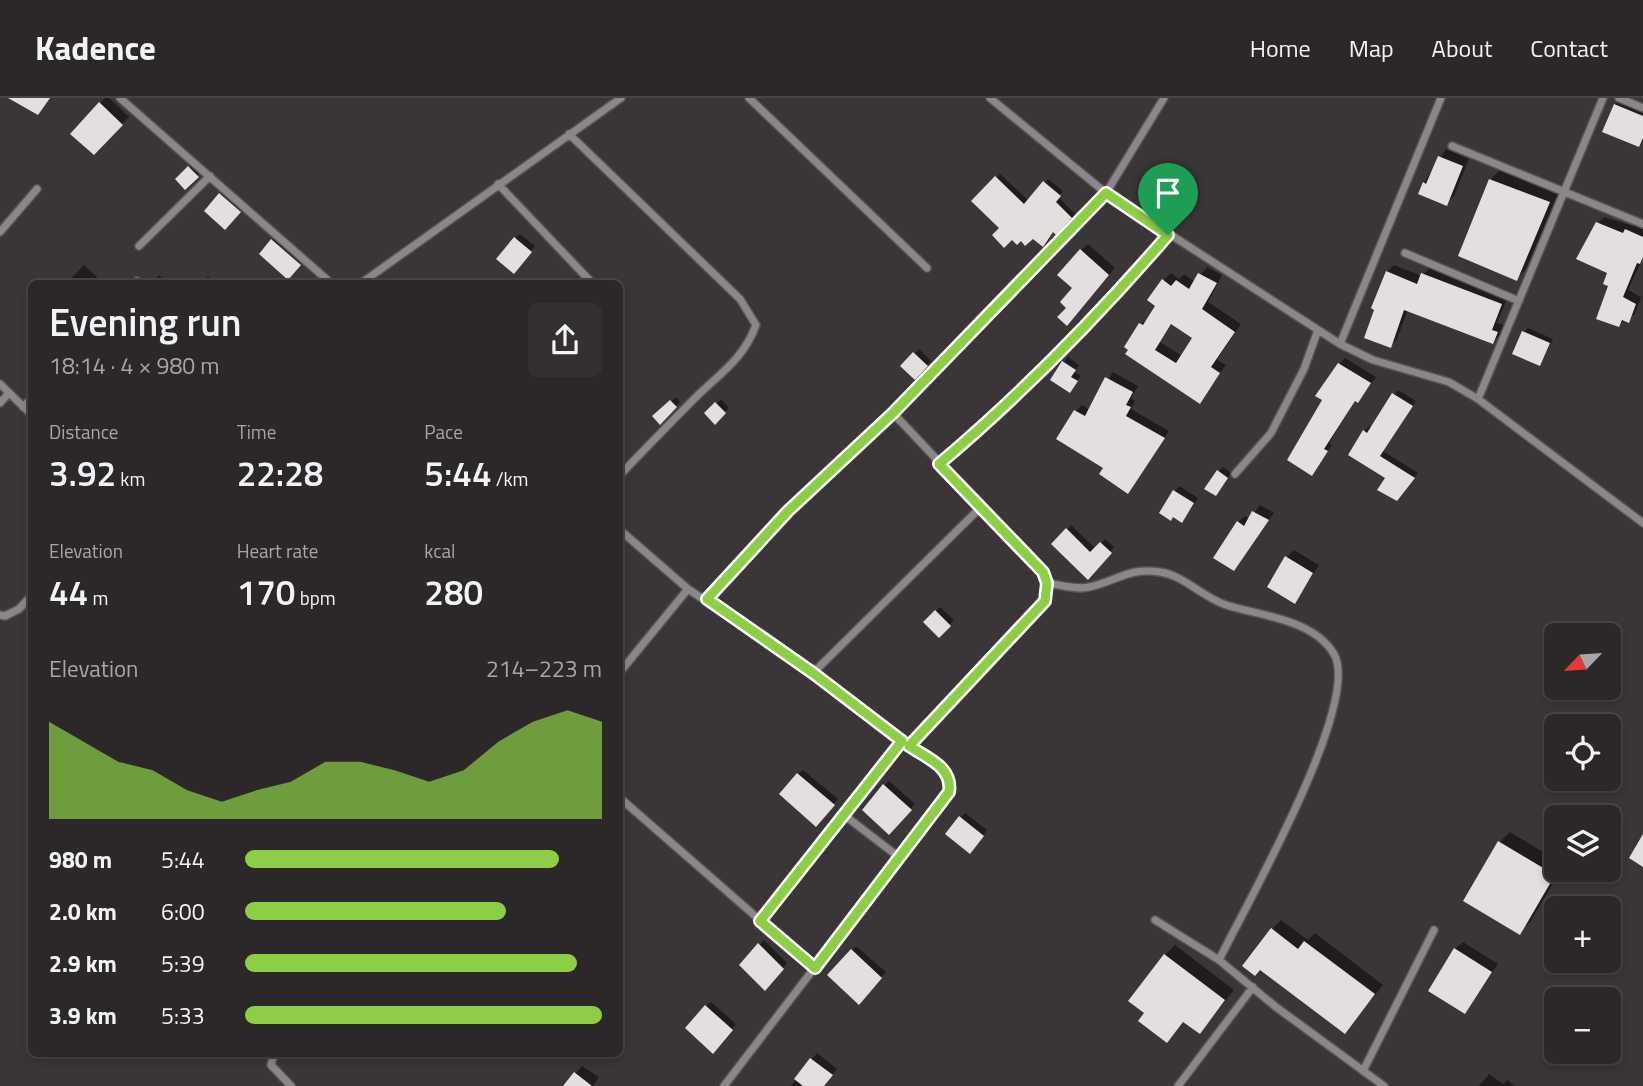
<!DOCTYPE html>
<meta charset="utf-8">
<style>
body{margin:0;font-family:"Titillium Web",sans-serif;background:#343032;color:#f1f3f6;height:100vh;display:flex;flex-direction:column;font-size:26px;white-space:nowrap}
*{box-sizing:border-box;margin:0}
p{font-size:23px;color:#a6a6a8}
.icon{flex:none;width:38px;height:38px;fill:none;stroke:currentColor;stroke-width:2;stroke-linecap:round;stroke-linejoin:round}
.map{position:relative;flex:1;overflow:hidden}
.sheet{position:absolute;left:28px;top:182px;width:595px;height:777px;display:flex;flex-direction:column;background:#2c282a;border-radius:10px;box-shadow:0 4px 10px #0003,0 0 0 2px #484447}
.sheet>*{flex:none}
.needle{width:46px;rotate:245deg}
.buttons{position:absolute;left:1544px;top:525px;display:grid;gap:14px}
.buttons a{display:grid;place-items:center;width:77px;height:77px;border-radius:10px;background:#2c282a;box-shadow:0 4px 10px #0003,0 0 0 2px #484447;font-size:35px}
.pin{position:absolute;display:grid;place-items:center;width:60px;height:60px;color:#fff;margin:-72px -30px;border-radius:50% 50% 50% 0;rotate:-45deg;box-shadow:0 0 7px #0007}
.pin .icon{rotate:45deg}
.round{display:grid;place-items:center;flex:none;width:74px;height:74px;border-radius:10px;background:#343032}
.headline{display:flex;align-items:center;justify-content:space-between;height:119px;padding:0 21px}
h1{font-size:38px;font-weight:600;line-height:52px}
.metrics{display:grid;grid-template-columns:repeat(3,1fr);gap:10px;height:119px;padding:7px 21px}
.metrics div{display:grid;align-content:center}
.metrics b{font-size:35px;font-weight:600}
.metrics small{font-size:19px;font-weight:400}
.metrics p{font-size:19px}
.chart{height:196px;padding:14px 21px}
.chart p{display:flex;justify-content:space-between}
.chart svg{width:100%;height:126px;margin-top:7px;fill:#8cce45;opacity:.7}
ul{padding:0 21px;list-style:none;font-size:23px}
li{display:grid;grid-template-columns:112px 84px 1fr;align-items:center;height:52px}
li i{height:18px;border-radius:9px;background:#8cce45}
header{display:flex;align-items:center;gap:42px;box-sizing:border-box;height:98px;padding:0 35px;background:#2c282a;border-bottom:2px solid #484447}
header strong{font-size:33px}
nav{display:flex;gap:38px;margin-inline-start:auto;font-size:24px}
.map>svg:first-child{display:block}
</style>
<header>
<strong>Kadence</strong>
<nav><a>Home</a><a>Map</a><a>About</a><a>Contact</a></nav>
</header>
<div class="map">
<svg width="1643" height="988" viewBox="0 0 1643 988">
<rect width="100%" height="100%" fill="#3a3638"/>
<path fill="#0007" fill-rule="evenodd" d="M105 0H109L129 19 94 54 72 36Z
M1622 1 1643 9V43L1639 47 1615 7Z
M1446 51 1469 61 1454 98 1446 106 1424 85Z
M194 65 202 73 185 89 177 81Z
M1500 72 1559 94 1526 171 1516 181 1490 82Z
M1000 76 1029 103 1048 81 1063 93 1058 99 1075 116 1056 135 1054 132 1032 138 1001 130 974 103Z
M225 92 244 108 225 129 206 113Z
M1604 119 1643 131V160L1628 192 1641 199 1635 216 1618 227 1598 125Z
M520 136 535 148 518 169 515 141Z
M275 139 303 162 288 179 272 142Z
M1088 146 1115 170 1073 219 1069 210 1081 152Z
M84 167 104 186H66Z
M1394 167 1422 178 1430 169 1508 199 1497 225 1504 227 1500 237 1493 244 1408 211 1397 241 1390 248 1387 174Z
M1207 169 1222 177 1208 204 1241 226 1217 262 1226 267 1200 303 1127 256 1141 226 1150 220 1158 208 1150 202 1164 182 1171 175 1179 181 1184 176 1195 184ZM1172 225 1195 240 1182 258 1160 244Z
M159 177 168 186H151Z
M208 178 215 186H201Z
M1528 230 1553 241 1540 266 1524 234Z
M919 251 931 263 915 279 903 268Z
M1068 259 1079 267 1074 274 1081 278 1070 293 1052 281Z
M1345 260 1376 279 1363 297 1356 301 1329 345 1332 347 1312 376 1325 301 1339 266Z
M1113 274 1138 288 1131 300 1135 303 1131 311 1169 333 1128 394 1106 370 1076 313 1082 307 1090 312Z
M1398 292 1416 303 1383 353 1418 375 1401 397 1387 379 1350 356 1364 333 1369 328 1372 330Z
M676 299 680 304 660 324 655 318Z
M721 301 729 310 715 324 707 315Z
M1223 369 1231 375 1220 392 1218 374Z
M1179 388 1198 400 1186 418 1161 414Z
M1260 407 1274 415 1233 471 1238 424 1245 418 1250 421Z
M1071 427 1096 451 1105 441 1114 449 1092 476 1054 446Z
M1294 452 1319 467 1295 504 1286 460Z
M940 509 954 522 939 537 925 524Z
M803 672 838 701 821 722 798 676Z
M889 683 915 706 889 734 884 688Z
M965 715 987 732 974 749 960 720Z
M1510 734 1556 762V772H1561L1530 824 1520 834 1466 802 1500 744Z
M1281 822 1308 842 1315 835 1383 887 1345 934 1272 831Z
M764 842 787 865 769 887 741 867Z
M1463 844 1498 866 1465 914 1455 851Z
M1175 847 1234 892 1200 934 1184 922 1167 942 1146 915 1165 857Z
M856 848 886 874 858 904 830 876Z
M711 904 736 926 717 949 706 908Z
M817 955 837 971 823 988H791Z
M582 968 599 979 593 988H564Z
M1489 976 1503 986 1507 982 1515 988H1479Z"/>
<path fill="#e4dfdf" fill-rule="evenodd" d="M8 0H50L38 17Z
M99 4 123 27 94 57 70 36Z
M1614 6 1643 18V40L1639 49 1602 34Z
M1438 58 1463 68 1447 108 1418 96 1423 84 1426 86Z
M188 68 199 79 185 92 175 81Z
M995 78 1024 106 1043 83 1061 98 1056 104 1072 120 1056 137 1053 134 1043 149 1033 141 1025 148 1021 143 1017 147 1012 142 1004 150 992 137 999 130 971 103Z
M1489 81 1550 104 1517 183 1458 158Z
M219 95 241 114 225 132 204 113Z
M1596 124 1623 135 1625 131 1643 139V159L1640 166 1637 165 1623 199 1636 206 1629 225 1622 222 1619 229 1596 221 1608 188 1603 186 1607 175 1576 161Z
M514 139 532 154 514 176 496 161Z
M271 141 301 167 288 182 259 156Z
M1080 151 1109 177 1067 228 1057 219 1066 210 1060 204 1072 190 1057 177Z
M1386 173 1417 186 1421 175 1502 206 1492 232 1498 234 1493 246 1404 212 1391 250 1364 240 1374 212 1371 210Z
M1198 175 1217 185 1202 211 1235 234 1211 269 1220 275 1200 306 1125 256 1128 252 1124 249 1139 225 1143 227 1155 208 1147 202 1162 181 1171 188 1176 182 1189 191ZM1171 226 1192 240 1176 265 1155 252Z
M1522 233 1550 245 1540 268 1512 256Z
M913 254 928 268 915 282 900 268Z
M1062 263 1076 272 1071 279 1078 283 1070 295 1050 282Z
M1338 265 1371 285 1358 305 1355 303 1324 351 1328 353 1312 378 1287 362 1322 302 1315 298Z
M1105 279 1133 294 1126 307 1131 309 1126 318 1165 340 1128 396 1099 376 1103 370 1056 341 1074 312 1085 318Z
M1392 295 1413 308 1380 358 1415 380 1397 403 1377 392 1385 380 1348 357 1363 332 1367 335Z
M670 302 677 309 660 327 652 318Z
M715 304 726 315 715 327 704 315Z
M1217 372 1228 380 1216 398 1204 391Z
M1173 392 1194 405 1182 425 1173 419 1171 423 1159 415Z
M1252 413 1269 422 1234 473 1213 460 1237 423 1244 428Z
M1066 430 1090 454 1100 444 1112 455 1088 482 1051 446Z
M1285 458 1313 475 1295 506 1267 489Z
M935 512 951 528 939 540 923 524Z
M797 675 835 707 816 729 779 696Z
M883 686 912 712 889 737 862 712Z
M959 718 984 738 970 756 945 736Z
M1643 736V769L1629 760Z
M1498 743 1555 777 1520 837 1463 803Z
M1271 830 1298 851 1304 843 1375 896 1345 936 1260 872 1255 878 1242 868Z
M758 845 784 871 765 893 739 867Z
M1454 850 1492 874 1465 916 1428 893Z
M851 851 882 880 859 907 827 877Z
M1164 856 1225 902 1200 936 1183 924 1167 945 1138 923 1144 915 1128 903Z
M705 907 733 932 713 956 685 930Z
M810 960 833 977 824 988H803L794 981Z
M574 974 592 988H563Z"/>
<g fill="none" stroke-linecap="round" stroke-linejoin="round">
<g stroke="#565354" stroke-width="10">
<path id="street" d="M120 0 332 186
M749 0 927 170
M990 0 1106 95 1340 246 1373 262 1449 284 1478 301 1643 425
M1619 0 1643 10
M569 36 740 201 756 227C744 260 721 275 697 298 671 324 645 351 620 377
M1452 48 1643 126
M498 86 593 186
M0 134 37 91
M139 148 210 78
M1405 155 1519 203
M135 186 137 183
M360 186 621 0
M1340 246 1441 0
M0 286 32 317
M1478 301 1603 0
M0 305 9 295
M23 309 32 300
M893 315 1043 474 1047 485 1045 503 909 647
M939 366C1021 296 1097 219 1168 137
M1235 376 1271 335 1304 271 1318 232
M620 432 688 491 813 575 944 671 950 684 949 694 724 988
M1047 485C1061 487 1076 492 1089 489 1117 483 1129 469 1160 474 1185 478 1202 499 1226 507 1261 518 1313 521 1334 556 1362 605 1245 809 1219 862
M707 501 788 413 893 315 1106 95 1164 0
M0 517 5 518 19 511 32 497
M620 574 688 491
M813 575 981 409
M620 700 815 870
M844 717 900 760
M1155 822 1219 862 1276 909 1384 988
M760 823 903 643
M274 956 271 967 291 988
M1363 973 1434 832
M1178 988 1253 889"/>
</g>
<use href="#street" stroke="#8b8789" stroke-width="7"/>
</g>
<g fill="none" stroke-linecap="round" stroke-linejoin="round">
<g stroke="#fff" stroke-width="14">
<path id="route" d="M1106 95 1168 137C1097 219 1022 296 939 366L1043 474 1047 485 1045 503 909 648C927 660 953 669 949 694L815 870 760 823 902 643 813 575 707 501 788 413 893 315Z"/>
</g>
<use href="#route" stroke="#8cce45" stroke-width="9"/>
</g>
</svg>
<div class="buttons">
<a><svg class="needle" viewBox="-14 -14 28 28"><path d="M0-13l5 13h-10z" fill="#e53935"/><path d="M0 13l5-13h-10z" fill="#a6a6a8"/></svg></a>
<a><svg class="icon" aria-label="locate" viewBox="0 0 24 24"><circle cx="12" cy="12" r="6"/><path d="M12 2v4M12 18v4M2 12h4M18 12h4"/></svg></a>
<a><svg class="icon" aria-label="layers" viewBox="0 0 24 24"><path d="M12 4l9 5-9 5-9-5zM3 14l9 5 9-5"/></svg></a>
<a>+</a>
<a>−</a>
</div>
<div class="pin" style="left:1168px;top:137px;background:#1e9e55"><svg class="icon" aria-label="arrive" viewBox="0 0 24 24"><path d="M6 21V4h12l-3 4 3 4H6"/></svg></div>
<section class="sheet">
<div class="headline"><div><h1>Evening run</h1><p>18:14 · 4 × 980 m</p></div><a class="round"><svg class="icon" aria-label="share" viewBox="0 0 24 24"><path d="M12 15V3M7 8l5-5 5 5M5 13v7h14v-7"/></svg></a></div>
<div class="metrics">
<div><p>Distance</p><b>3.92<small> km</small></b></div>
<div><p>Time</p><b>22:28</b></div>
<div><p>Pace</p><b>5:44<small> /km</small></b></div>
</div>
<div class="metrics">
<div><p>Elevation</p><b>44<small> m</small></b></div>
<div><p>Heart rate</p><b>170<small> bpm</small></b></div>
<div><p>kcal</p><b>280</b></div>
</div>
<div class="chart"><p><span>Elevation</span>214–223 m</p>
<svg viewBox="0 0 160 44" preserveAspectRatio="none"><path d="M0 44V10L10 17L20 24L30 27L40 34L50 38L60 34L70 31L80 24L90 24L100 27L110 31L120 27L130 17L140 10L150 6L160 10V44z"/></svg>
</div>
<ul>
<li><b>980 m</b>5:44<i style="width:88%"></i></li>
<li><b>2.0 km</b>6:00<i style="width:73%"></i></li>
<li><b>2.9 km</b>5:39<i style="width:93%"></i></li>
<li><b>3.9 km</b>5:33<i style="width:100%"></i></li>
</ul>
</section>
</div>
